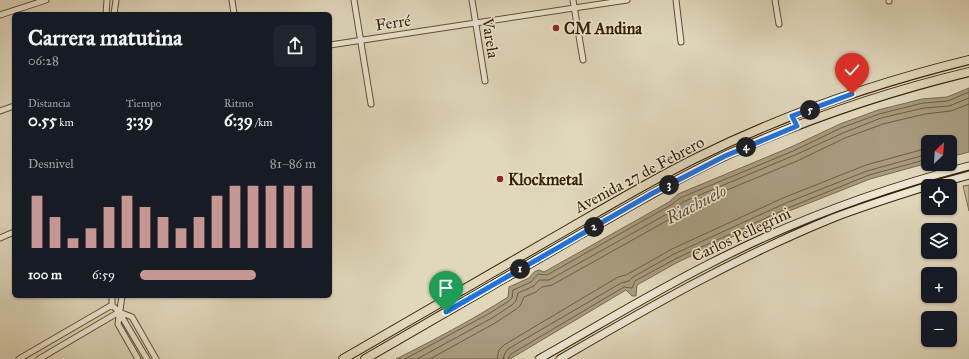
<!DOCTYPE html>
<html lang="es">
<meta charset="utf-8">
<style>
body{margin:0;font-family:"IM FELL Great Primer",serif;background:#20242c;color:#f1f3f6;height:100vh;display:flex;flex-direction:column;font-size:15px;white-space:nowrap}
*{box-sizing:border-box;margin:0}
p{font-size:13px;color:#9ea1a6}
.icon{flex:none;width:22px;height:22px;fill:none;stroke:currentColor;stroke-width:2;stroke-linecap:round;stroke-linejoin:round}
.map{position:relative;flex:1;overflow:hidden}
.panel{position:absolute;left:12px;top:12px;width:320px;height:286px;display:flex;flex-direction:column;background:#171b24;border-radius:6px;box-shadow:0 1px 3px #0004}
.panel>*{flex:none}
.needle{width:26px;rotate:25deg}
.controls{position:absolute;left:921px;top:135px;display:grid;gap:8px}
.controls a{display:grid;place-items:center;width:36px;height:36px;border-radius:6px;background:#171b24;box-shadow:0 1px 3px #0004;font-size:20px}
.pin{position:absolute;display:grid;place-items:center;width:34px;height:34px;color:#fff;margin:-41px -17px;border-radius:50% 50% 50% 0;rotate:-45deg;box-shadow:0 0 4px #0007}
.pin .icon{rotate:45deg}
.km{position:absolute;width:20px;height:20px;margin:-10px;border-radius:50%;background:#222;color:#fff;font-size:11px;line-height:20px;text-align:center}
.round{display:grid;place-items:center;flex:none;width:42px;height:42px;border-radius:6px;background:#20242c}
.headline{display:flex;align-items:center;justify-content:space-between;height:68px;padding:0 16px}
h1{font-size:22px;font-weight:700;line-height:30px}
.figures{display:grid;grid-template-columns:repeat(3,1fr);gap:6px;height:68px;padding:4px 16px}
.figures div{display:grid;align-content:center}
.figures b{font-size:17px;font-weight:700}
.figures small{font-size:11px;font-weight:400}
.figures p{font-size:11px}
.chart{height:112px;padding:8px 16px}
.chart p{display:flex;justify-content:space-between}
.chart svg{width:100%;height:72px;margin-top:4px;stroke:#c59692;stroke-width:6}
ul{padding:0 16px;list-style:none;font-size:13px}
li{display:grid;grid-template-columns:64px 48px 1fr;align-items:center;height:30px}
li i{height:10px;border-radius:5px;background:#c59692}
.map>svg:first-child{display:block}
</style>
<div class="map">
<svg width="969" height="359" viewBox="0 0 969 359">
<defs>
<pattern id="grass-tufts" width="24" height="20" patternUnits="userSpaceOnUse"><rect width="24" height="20" fill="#c4b99d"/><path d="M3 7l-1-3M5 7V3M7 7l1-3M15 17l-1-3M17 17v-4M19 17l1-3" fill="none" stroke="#a0967e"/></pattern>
</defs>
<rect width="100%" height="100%" fill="#e1d8bc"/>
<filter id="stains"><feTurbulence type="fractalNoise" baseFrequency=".005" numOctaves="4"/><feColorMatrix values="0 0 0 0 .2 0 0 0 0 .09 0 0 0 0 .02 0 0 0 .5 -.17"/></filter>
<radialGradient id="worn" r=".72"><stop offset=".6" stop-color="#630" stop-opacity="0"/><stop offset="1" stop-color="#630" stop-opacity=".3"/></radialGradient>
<path fill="url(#grass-tufts)" stroke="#7d6e50" d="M969 185V211L963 186Z"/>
<path fill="#a79a7d" stroke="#7a6a4c" d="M969 88V152L950 157V142H928V163L870 179 789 211 678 262 637 285 636 296H632L626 290 510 359H396C434 340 472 320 508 297L509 287 529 278 534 272 539 270 544 272 669 202 678 194 791 147 840 124 878 110 922 99 947 97Z"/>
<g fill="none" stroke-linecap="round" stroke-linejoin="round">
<path stroke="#6e5e40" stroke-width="1" d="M405 359 490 313 509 301 512 298 513 290 531 282 538 274 547 275 671 205 680 198 793 151 841 128 879 114 923 103 948 101 969 92
M417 359 492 318 512 305 516 301 518 293 534 286 539 280H549L674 210 683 202 795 155 843 133 881 118 924 108 949 106 969 98
M430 359 495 323 515 310 520 306 524 297 536 292 542 287 552 285 677 215 686 207 797 161 845 138 883 124 925 114 951 111 969 104
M497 359 499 350 504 345 618 277 626 275 672 249 783 198 866 165 928 148
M503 359 505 353 508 349 621 283 629 281 633 277 674 254 786 203 867 171 928 154
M508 359 511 354 624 287 632 288 635 281 677 258 788 208 869 175 928 159"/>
<g stroke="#615031" stroke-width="7">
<path id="street" d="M232 0 234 14
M354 0 371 104
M472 0 485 81
M573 0 583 60
M676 0 681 42
M775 0 779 24
M889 1V0
M106 14 107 0
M114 14 116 0
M0 15 46 0
M330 45 627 0
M0 111 14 106
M0 238 14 232
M112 296V305L119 312 147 359
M122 296 118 324 138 359
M119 312 132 317 156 359
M19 359 112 305
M39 359 119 312"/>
</g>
<g stroke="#362203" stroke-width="9">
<path id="secondary" d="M929 186 969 175
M539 359C596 327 653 292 711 263 793 221 880 189 969 166
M560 359C649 307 737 257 833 218 864 206 896 196 928 186"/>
</g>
<g stroke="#362203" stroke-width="10">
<path id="primary" d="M343 359C412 319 480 280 549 240 598 212 646 183 696 158 783 115 875 83 969 60
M365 359C437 317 509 275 581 234 629 207 677 178 727 155 804 120 886 92 969 72"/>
</g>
<use href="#street" stroke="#ece6d3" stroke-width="5"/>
<use href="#secondary" stroke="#ece6d3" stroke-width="7"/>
<use href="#primary" stroke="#e1d8bc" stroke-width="8"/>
</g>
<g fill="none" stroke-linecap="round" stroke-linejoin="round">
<g stroke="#fff" stroke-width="8">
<path id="route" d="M446 312 653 193 725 156 797 126 792 116 852 94"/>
</g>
<use href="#route" stroke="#1a73e8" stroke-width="5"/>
</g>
<g fill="#8f2418" stroke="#ece6d3" stroke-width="1.5">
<circle cx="556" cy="28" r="4"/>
<circle cx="500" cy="179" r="4"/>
</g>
<g text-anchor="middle" stroke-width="3" stroke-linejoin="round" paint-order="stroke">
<g font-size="16" fill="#362203" stroke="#ece6d3">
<text transform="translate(393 22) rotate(-8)" y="6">Ferré</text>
<text transform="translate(491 38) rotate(81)" y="6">Varela</text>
<text transform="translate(639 174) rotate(-28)" y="6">Avenida 27 de Febrero</text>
<text transform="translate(741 234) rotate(-25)" y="6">Carlos Pellegrini</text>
</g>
<g font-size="16" font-weight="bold" fill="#362203" stroke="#ece6d3" text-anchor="start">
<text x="564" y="34">CM Andina</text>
<text x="508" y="185">Klockmetal</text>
</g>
<g font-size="17" font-style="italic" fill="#5e4c2e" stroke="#ece6d3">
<text transform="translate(696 204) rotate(-27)" y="6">Riachuelo</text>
</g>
</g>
<rect width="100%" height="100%" filter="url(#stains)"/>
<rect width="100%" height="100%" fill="url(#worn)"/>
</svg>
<div class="controls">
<a><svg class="needle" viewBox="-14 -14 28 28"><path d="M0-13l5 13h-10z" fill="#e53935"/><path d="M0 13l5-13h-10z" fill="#9ea1a6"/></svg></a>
<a><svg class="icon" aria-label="locate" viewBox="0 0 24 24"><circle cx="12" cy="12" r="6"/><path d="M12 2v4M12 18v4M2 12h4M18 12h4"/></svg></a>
<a><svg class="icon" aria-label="layers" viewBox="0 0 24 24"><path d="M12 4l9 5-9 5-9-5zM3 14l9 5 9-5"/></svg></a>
<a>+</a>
<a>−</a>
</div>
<div class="pin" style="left:446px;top:312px;background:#1e9e55"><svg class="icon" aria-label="arrive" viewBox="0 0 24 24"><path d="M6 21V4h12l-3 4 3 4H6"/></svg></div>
<div class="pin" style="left:852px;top:94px;background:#d93025"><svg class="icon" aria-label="check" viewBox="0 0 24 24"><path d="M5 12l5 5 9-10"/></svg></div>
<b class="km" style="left:520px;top:269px">1</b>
<b class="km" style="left:594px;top:227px">2</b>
<b class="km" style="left:669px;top:185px">3</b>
<b class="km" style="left:746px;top:147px">4</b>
<b class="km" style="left:810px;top:110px">5</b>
<section class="panel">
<div class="headline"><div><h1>Carrera matutina</h1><p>06:28</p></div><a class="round"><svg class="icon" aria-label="share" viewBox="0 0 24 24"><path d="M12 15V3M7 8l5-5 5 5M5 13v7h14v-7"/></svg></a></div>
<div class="figures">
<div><p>Distancia</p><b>0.55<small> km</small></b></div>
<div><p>Tiempo</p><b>3:39</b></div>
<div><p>Ritmo</p><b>6:39<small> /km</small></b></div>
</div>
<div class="chart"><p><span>Desnivel</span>81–86 m</p>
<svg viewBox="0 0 160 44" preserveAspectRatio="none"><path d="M5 44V12M15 44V25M25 44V38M35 44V32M45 44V19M55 44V12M65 44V19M75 44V25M85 44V32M95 44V25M105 44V12M115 44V6M125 44V6M135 44V6M145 44V6M155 44V6"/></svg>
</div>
<ul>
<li><b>100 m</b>6:59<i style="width:66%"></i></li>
</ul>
</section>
</div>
